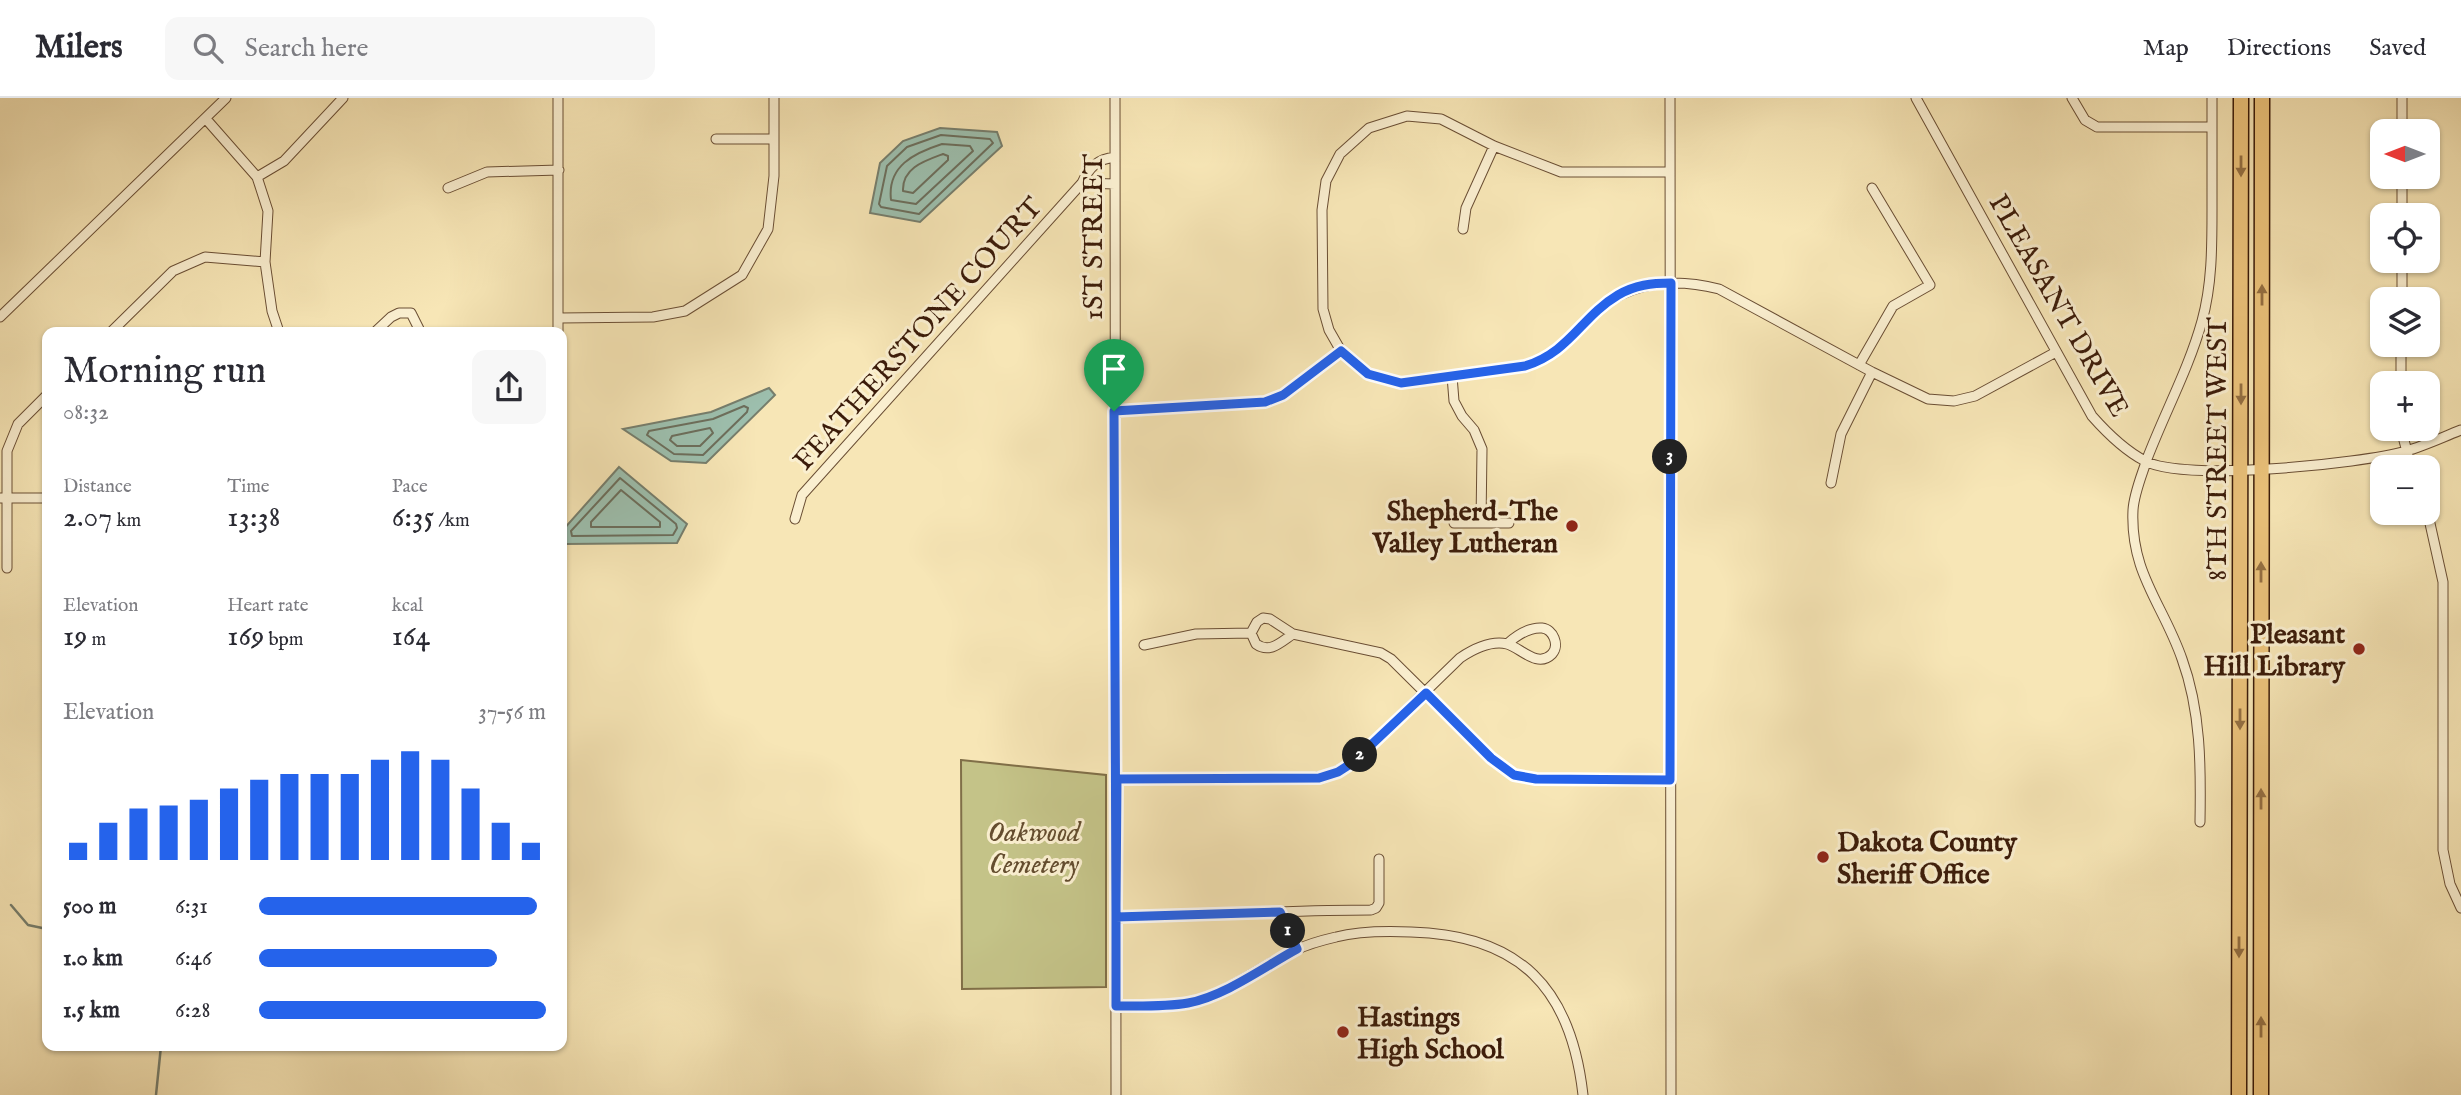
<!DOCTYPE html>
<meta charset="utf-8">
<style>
body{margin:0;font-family:"IM FELL English",serif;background:#f7f7f7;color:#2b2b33;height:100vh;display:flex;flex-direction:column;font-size:26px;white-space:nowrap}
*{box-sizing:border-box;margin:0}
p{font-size:23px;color:#7c7c81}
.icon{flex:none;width:38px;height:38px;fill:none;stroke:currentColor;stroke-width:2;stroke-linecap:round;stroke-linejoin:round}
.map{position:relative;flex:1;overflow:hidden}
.sheet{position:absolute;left:42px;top:229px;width:525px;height:724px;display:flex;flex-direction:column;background:#fff;border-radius:14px;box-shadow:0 2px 5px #0004}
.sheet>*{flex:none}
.needle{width:46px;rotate:270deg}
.controls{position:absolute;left:2370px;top:21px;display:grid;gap:14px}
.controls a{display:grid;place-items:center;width:70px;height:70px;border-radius:14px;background:#fff;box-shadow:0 2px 5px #0004;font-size:35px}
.pin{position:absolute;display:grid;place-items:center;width:60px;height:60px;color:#fff;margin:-72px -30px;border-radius:50% 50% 50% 0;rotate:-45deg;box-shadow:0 0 7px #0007}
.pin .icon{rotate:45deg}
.km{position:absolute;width:35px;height:35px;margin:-18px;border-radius:50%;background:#222;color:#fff;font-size:19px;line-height:35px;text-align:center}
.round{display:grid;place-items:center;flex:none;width:74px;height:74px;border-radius:14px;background:#f7f7f7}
.summary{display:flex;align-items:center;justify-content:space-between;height:119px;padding:0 21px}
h1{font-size:38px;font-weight:600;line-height:52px}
.figures{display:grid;grid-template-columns:repeat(3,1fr);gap:10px;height:119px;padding:7px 21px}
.figures div{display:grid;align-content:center}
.figures b{font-size:30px;font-weight:600}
.figures small{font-size:19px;font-weight:400}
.figures p{font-size:19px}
.chart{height:196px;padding:14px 21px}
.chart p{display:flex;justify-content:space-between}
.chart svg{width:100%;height:126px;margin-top:7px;stroke:#2563eb;stroke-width:6}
ul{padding:0 21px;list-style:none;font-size:23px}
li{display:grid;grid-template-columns:112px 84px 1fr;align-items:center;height:52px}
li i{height:18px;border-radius:9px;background:#2563eb}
header{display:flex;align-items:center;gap:42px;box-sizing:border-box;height:98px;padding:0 35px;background:#fff;border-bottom:2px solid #e1e1e2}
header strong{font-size:33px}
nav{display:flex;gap:38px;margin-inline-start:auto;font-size:24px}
.search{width:490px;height:63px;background:#f7f7f7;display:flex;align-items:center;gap:18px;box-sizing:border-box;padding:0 24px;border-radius:14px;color:#7c7c81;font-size:26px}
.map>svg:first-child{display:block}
</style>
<header>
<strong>Milers</strong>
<div class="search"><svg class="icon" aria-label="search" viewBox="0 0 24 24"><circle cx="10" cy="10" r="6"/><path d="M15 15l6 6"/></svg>Search here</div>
<nav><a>Map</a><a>Directions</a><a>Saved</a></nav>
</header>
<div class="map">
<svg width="2461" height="997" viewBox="0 0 2461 997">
<rect width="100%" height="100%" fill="#f7e6b6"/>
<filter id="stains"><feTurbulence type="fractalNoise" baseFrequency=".00286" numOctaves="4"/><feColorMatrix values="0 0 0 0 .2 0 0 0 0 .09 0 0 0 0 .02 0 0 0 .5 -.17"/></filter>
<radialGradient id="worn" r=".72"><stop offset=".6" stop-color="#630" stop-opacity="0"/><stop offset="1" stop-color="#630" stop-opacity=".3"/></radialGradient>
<path fill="#c4c388" stroke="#806f48" stroke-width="2" d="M961 662 1106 677V889L962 891Z"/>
<path fill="#9dc0af" stroke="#767e6d" stroke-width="2" d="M940 30 997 34 1002 48 920 124 870 115 880 65 903 43Z
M769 290 775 297 706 365 671 363 623 331 711 314Z
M619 369 687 426 677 445 566 446 562 433Z"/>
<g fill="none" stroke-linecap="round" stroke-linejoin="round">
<path stroke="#6c6e5c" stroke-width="2" d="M941 37 990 41 993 45 919 116 881 109 879 106 887 68 907 49Z
M942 46 970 48 973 53 916 106 891 102C887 68 914 55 942 46Z
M943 56 948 58V62L913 95 903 93C902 70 924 63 943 56Z
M744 308 748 310 747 314 703 357 674 356 647 337 649 333 713 321Z
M710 330 713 335 700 348H677L670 342 672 338Z
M620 380 676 426 677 430 673 437 572 438 571 433Z
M621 392 660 424V429H591V424Z"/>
<path stroke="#767e6d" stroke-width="2.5" d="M11 807 28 827 47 831
M156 997 161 948"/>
<g stroke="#6a4e34" stroke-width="11">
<path id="minor" d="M1115 0 1116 997
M1670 0 1671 997
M1916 0 2092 318C2107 335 2124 352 2145 363 2184 384 2360 366 2406 353 2424 348 2443 339 2461 332
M2072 0 2085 22 2097 29H2212
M206 21 257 79 268 113 265 164 272 213 279 234
M2402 33V0
M716 41H774
M1670 74H1561L1494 48 1441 21 1407 18 1369 30 1340 56 1326 83 1322 112 1323 211 1329 232 1341 253 1368 276 1401 285 1525 268C1562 256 1570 237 1597 213 1632 182 1675 180 1719 191L1872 274 1928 301 1954 303 1975 298 2056 254
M257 79 284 63 343 0
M1082 85 1115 86
M448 90 487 74 559 72
M2402 117V79
M1463 131 1466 110 1494 48
M2402 201V163
M0 219 226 0
M560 220 653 219 685 213 742 177 768 131 774 78V0
M111 234 173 173 205 159 265 164
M375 234 391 219 399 215H411L419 231 417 234
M558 234V0
M1859 267 1893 208 1930 187 1872 90
M1452 278 1454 303 1462 318 1474 332 1482 351 1481 425
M2401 285V247
M1114 313 1265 304 1283 297 1341 253
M2401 331 2411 369
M1831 385 1841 336 1872 274
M0 400H47
M2427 412 2443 484V752L2450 786 2461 810
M795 421 802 397 1082 85C1089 69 1098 61 1115 59
M1454 425H1509
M7 470V353L18 326 47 297
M1293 536C1281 544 1270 556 1256 546L1251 535 1257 524 1263 520 1270 521 1293 536 1381 555 1391 561 1491 660 1514 677 1536 681 1670 682
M1144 547 1196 536 1251 535
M1117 681H1300C1320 680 1335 676 1352 665L1460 560C1472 552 1490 542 1507 546 1520 549 1537 571 1552 556 1560 547 1553 531 1542 530 1529 529 1516 538 1507 546
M2200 724C2201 669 2201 613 2182 561 2163 506 2130 475 2133 412 2134 395 2142 377 2147 361 2165 314 2189 270 2202 223 2212 187 2212 149 2212 112 2212 74 2212 37 2212 0
M1281 814 1297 851
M1116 819C1202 818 1286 812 1371 812L1376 810 1379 805V761
M1116 908C1140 908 1167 910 1191 904 1229 895 1260 868 1296 852 1308 846 1323 842 1336 839 1359 833 1388 833 1411 834 1520 837 1571 890 1583 997"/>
</g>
<g stroke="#3b1b09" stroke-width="17">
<path id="highway" d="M2239 997 2241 0
M2261 997 2262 0"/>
</g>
<use href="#minor" stroke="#faefd0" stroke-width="9"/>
<use href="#highway" stroke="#ecc37b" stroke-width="14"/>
</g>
<defs><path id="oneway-solid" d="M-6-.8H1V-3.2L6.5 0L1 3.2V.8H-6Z" transform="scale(1.75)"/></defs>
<g fill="#946f42">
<use href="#oneway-solid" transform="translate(2241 68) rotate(90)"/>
<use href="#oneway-solid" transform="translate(2262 197) rotate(-90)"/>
<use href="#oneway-solid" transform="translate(2241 296) rotate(90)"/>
<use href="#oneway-solid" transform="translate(2261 474) rotate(-90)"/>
<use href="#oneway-solid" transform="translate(2240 621) rotate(90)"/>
<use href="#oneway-solid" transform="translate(2261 701) rotate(-90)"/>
<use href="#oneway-solid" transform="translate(2239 849) rotate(90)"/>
<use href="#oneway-solid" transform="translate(2261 929) rotate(-90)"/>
</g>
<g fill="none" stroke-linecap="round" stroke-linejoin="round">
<g stroke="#fff" stroke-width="14">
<path id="route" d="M1114 313 1116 819 1280 814 1297 851C1264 869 1225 898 1188 905 1165 909 1140 908 1116 908V807L1117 681 1319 680 1338 674 1352 665 1426 595 1491 660 1514 677 1536 681 1670 682 1671 185C1652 185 1635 187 1618 197 1581 219 1570 254 1525 268L1401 285 1368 276 1341 253 1283 297 1265 304 1114 313"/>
</g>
<use href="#route" stroke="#2563eb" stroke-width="9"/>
</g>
<g fill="#8f2418" stroke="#faefd0" stroke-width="2.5">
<circle cx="1572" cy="428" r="7"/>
<circle cx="2359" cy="551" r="7"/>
<circle cx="1823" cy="759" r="7"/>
<circle cx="1343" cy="934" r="7"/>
</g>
<g text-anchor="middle" stroke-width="6" stroke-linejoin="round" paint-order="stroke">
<g font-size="28" fill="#3b1b09" stroke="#faefd0">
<text transform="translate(1092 139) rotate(-90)" y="10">1ST STREET</text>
<text transform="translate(2060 207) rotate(60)" y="10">PLEASANT DRIVE</text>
<text transform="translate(917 235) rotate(-48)" y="10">FEATHERSTONE COURT</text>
<text transform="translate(2216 351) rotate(-90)" y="10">8TH STREET WEST</text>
</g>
<g font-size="28" font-weight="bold" fill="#3b1b09" stroke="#faefd0" text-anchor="end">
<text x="1558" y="422">Shepherd-The<tspan x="1558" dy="32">Valley Lutheran</tspan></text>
<text x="2345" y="545">Pleasant<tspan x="2345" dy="32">Hill Library</tspan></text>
<text x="1837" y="753" text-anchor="start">Dakota County<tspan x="1837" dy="32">Sheriff Office</tspan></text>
<text x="1357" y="928" text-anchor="start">Hastings<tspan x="1357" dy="32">High School</tspan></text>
</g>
<g font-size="28" font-style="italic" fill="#644d2f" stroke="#faefd0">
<text x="1034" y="743">Oakwood<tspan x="1034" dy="32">Cemetery</tspan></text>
</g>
</g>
<rect width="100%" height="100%" filter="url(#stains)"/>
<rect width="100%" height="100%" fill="url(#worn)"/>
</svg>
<div class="controls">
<a><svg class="needle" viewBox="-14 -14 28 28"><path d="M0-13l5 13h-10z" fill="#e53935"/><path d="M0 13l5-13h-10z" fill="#7c7c81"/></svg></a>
<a><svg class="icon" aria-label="locate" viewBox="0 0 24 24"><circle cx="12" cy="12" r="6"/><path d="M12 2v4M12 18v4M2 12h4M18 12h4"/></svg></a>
<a><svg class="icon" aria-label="layers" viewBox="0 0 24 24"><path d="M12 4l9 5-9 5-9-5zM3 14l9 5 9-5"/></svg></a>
<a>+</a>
<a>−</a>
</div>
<div class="pin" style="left:1114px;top:313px;background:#1e9e55"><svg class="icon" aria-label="arrive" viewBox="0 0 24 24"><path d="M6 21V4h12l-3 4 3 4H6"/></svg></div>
<b class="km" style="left:1288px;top:833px">1</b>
<b class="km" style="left:1360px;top:657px">2</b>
<b class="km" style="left:1670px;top:359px">3</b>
<section class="sheet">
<div class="summary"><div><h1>Morning run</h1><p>08:32</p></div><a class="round"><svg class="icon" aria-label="share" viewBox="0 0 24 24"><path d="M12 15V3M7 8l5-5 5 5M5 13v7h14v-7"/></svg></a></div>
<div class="figures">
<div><p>Distance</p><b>2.07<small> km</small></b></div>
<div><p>Time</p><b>13:38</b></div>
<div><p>Pace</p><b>6:35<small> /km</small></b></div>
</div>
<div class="figures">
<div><p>Elevation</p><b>19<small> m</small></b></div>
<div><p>Heart rate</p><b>169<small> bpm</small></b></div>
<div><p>kcal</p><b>164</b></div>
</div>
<div class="chart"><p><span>Elevation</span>37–56 m</p>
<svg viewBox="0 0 160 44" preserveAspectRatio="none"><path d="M5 44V38M15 44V31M25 44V26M35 44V25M45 44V23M55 44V19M65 44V16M75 44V14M85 44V14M95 44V14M105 44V9M115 44V6M125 44V9M135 44V19M145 44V31M155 44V38"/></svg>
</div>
<ul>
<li><b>500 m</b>6:31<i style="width:97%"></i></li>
<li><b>1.0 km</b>6:46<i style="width:83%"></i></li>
<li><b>1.5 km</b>6:28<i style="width:100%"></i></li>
</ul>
</section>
</div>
